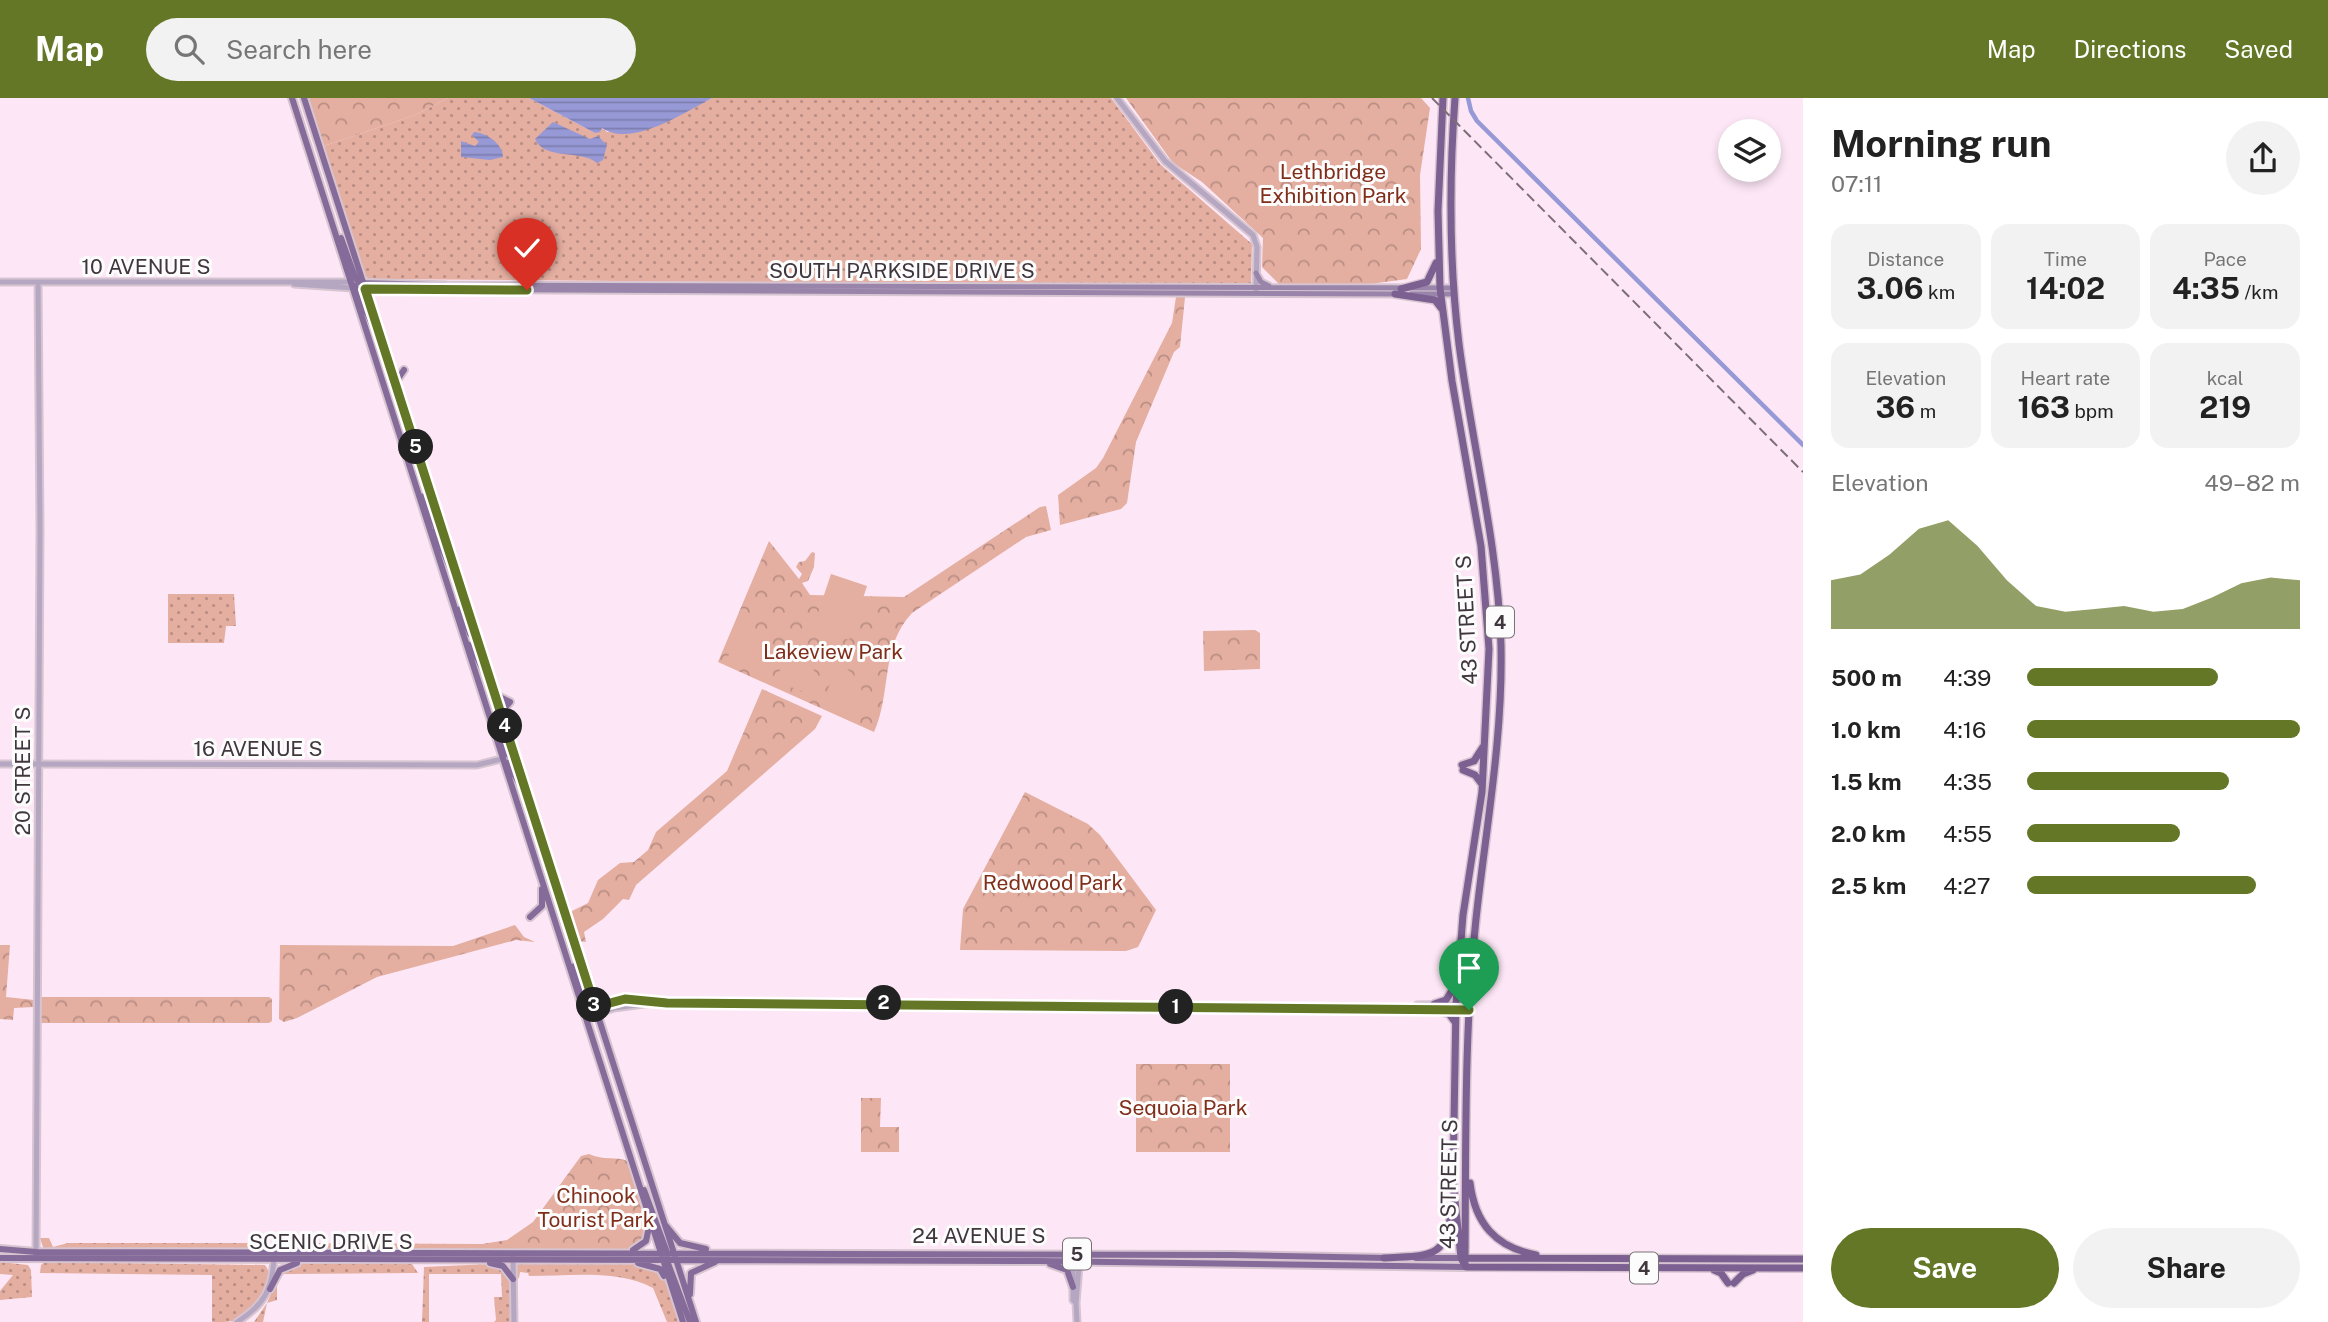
<!DOCTYPE html>
<meta charset="utf-8">
<style>
body{margin:0;font-family:"Public Sans",sans-serif;background:#f2f2f2;color:#222;height:100vh;display:flex;flex-direction:column;font-size:26px;white-space:nowrap}
*{box-sizing:border-box;margin:0}
p{font-size:23px;color:#767676}
.icon{flex:none;width:38px;height:38px;fill:none;stroke:currentColor;stroke-width:2;stroke-linecap:round;stroke-linejoin:round}
.map{position:relative;flex:1;overflow:hidden}
.details{display:flex;flex-direction:column;background:#fff;width:525px}
.details>*{flex:none}
.buttons{position:absolute;left:1718px;top:21px;display:grid;gap:14px}
.buttons a{display:grid;place-items:center;width:63px;height:63px;border-radius:50%;background:#fff;box-shadow:0 4px 10px #0003;font-size:35px}
.pin{position:absolute;display:grid;place-items:center;width:60px;height:60px;color:#fff;margin:-72px -30px;border-radius:50% 50% 50% 0;rotate:-45deg;box-shadow:0 0 7px #0007}
.pin .icon{rotate:45deg}
.km{position:absolute;width:35px;height:35px;margin:-18px;border-radius:50%;background:#222;color:#fff;font-size:19px;line-height:35px;text-align:center}
.round{display:grid;place-items:center;flex:none;width:74px;height:74px;border-radius:37px;background:#f2f2f2}
.overview{display:flex;align-items:center;justify-content:space-between;height:119px;padding:0 28px}
h1{font-size:38px;font-weight:700;line-height:52px}
.metrics{display:grid;grid-template-columns:repeat(3,1fr);gap:10px;height:119px;padding:7px 28px}
.metrics div{display:grid;align-content:center;border-radius:18px;background:#f2f2f2;text-align:center}
.metrics b{font-size:30px;font-weight:700}
.metrics small{font-size:19px;font-weight:400}
.metrics p{font-size:19px}
.chart{height:196px;padding:14px 28px}
.chart p{display:flex;justify-content:space-between}
.chart svg{width:100%;height:126px;margin-top:7px;fill:#647726;opacity:.7}
.cta{display:flex;gap:14px;margin-top:auto;padding:14px 28px}
.cta a{flex:1;height:80px;border-radius:42px;background:#647726;color:#fff;font-size:28px;font-weight:700;line-height:80px;text-align:center}
.cta a+a{background:#f2f2f2;color:#222}
ul{padding:0 28px;list-style:none;font-size:23px}
li{display:grid;grid-template-columns:112px 84px 1fr;align-items:center;height:52px}
li i{height:18px;border-radius:9px;background:#647726}
header{display:flex;align-items:center;gap:42px;box-sizing:border-box;height:98px;padding:0 35px;background:#647726;color:#fff}
header strong{font-size:33px}
nav{display:flex;gap:38px;margin-inline-start:auto;font-size:24px}
.search{width:490px;height:63px;background:#f2f2f2;display:flex;align-items:center;gap:18px;box-sizing:border-box;padding:0 24px;border-radius:38px;color:#767676;font-size:26px}
main{display:flex;flex:1;min-height:0}
.map>svg:first-child{display:block}
</style>
<header>
<strong>Map</strong>
<div class="search"><svg class="icon" aria-label="search" viewBox="0 0 24 24"><circle cx="10" cy="10" r="6"/><path d="M15 15l6 6"/></svg>Search here</div>
<nav><a>Map</a><a>Directions</a><a>Saved</a></nav>
</header>
<main>
<div class="map">
<svg width="1803" height="1224" viewBox="0 0 1803 1224">
<defs>
<pattern id="grass-dots" width="8" height="8" patternUnits="userSpaceOnUse" patternTransform="scale(1.75)"><rect width="8" height="8" fill="#e4aea0"/><path d="M2 2h.1M6 6h.1" fill="none" stroke="#ba8e84" stroke-width="1.8" stroke-linecap="round"/></pattern>
<pattern id="park-crowns" width="20" height="18" patternUnits="userSpaceOnUse" patternTransform="scale(1.75)"><rect width="20" height="18" fill="#e4aea0"/><path d="M2 6a3 3 0 1 1 6 0M12 15a3 3 0 1 1 6 0" fill="none" stroke="#ba8e84"/></pattern>
<pattern id="water-rules" width="6" height="5" patternUnits="userSpaceOnUse" patternTransform="scale(1.75)"><rect width="6" height="5" fill="#9699d5"/><path d="M0 2.5h6" fill="none" stroke="#7c7eae"/></pattern>
</defs>
<rect width="100%" height="100%" fill="#fde7f6"/>
<path fill="url(#grass-dots)" d="M448 0H529L595 35 602 30 607 34 648 31 712 0H1111L1160 66 1252 146 1251 188 369 181 365 178 324 48 415 17Z
M168 496H234L236 528H226L224 545H168Z
M40 1140H49L53 1149 68 1145H265V1152H44Z
M507 1142V1152H282L281 1145 482 1146Z
M513 1161 634 1165 662 1173 683 1224H667L653 1190C618 1171 568 1178 529 1178L528 1175 520 1174 519 1180H513Z
M0 1164 28 1167 31 1172 32 1199 0 1202V1193L13 1177 0 1176Z
M45 1164 265 1167C280 1186 253 1215 234 1223 228 1224 218 1224 212 1224V1177L40 1175 41 1167Z
M296 1166H412L418 1175 284 1176 277 1182V1202L267 1205 263 1224H254L267 1205 280 1174Z
M490 1166 500 1168 510 1182V1224H494L496 1222 494 1199H502L501 1176H429V1224H422L424 1169Z"/>
<path fill="url(#park-crowns)" d="M309 0H448L415 17 324 48Z
M1126 0H1421L1430 10 1420 77 1421 151 1407 181 1363 187H1280L1262 169 1263 140 1202 84 1173 65Z
M1176 199H1185L1180 249 1174 254 1136 344 1127 405 1121 411 1060 427 1058 397 1096 370 1103 360 1172 225Z
M1046 408 1051 432 1026 439 912 515C880 549 892 594 874 634L718 564 769 443 799 481 802 476 796 469 799 464 805 463 812 454 815 455 814 469 808 483 802 485 810 497 904 499 1040 409Z
M1255 532 1260 535V571L1204 573 1203 533Z
M762 591 822 618 815 631 636 787 629 802 623 801 603 821 584 834 586 844 577 843 570 818 572 813 588 805 598 782 620 765 634 764 648 752 656 734 727 673Z
M1025 694 1088 726 1100 737 1156 812 1138 849 1126 853 960 852 963 811Z
M515 827 524 839 535 844 516 842 377 879 297 920 284 924 279 921 280 847 453 848Z
M0 847H10L6 899 34 902V909L14 910 13 922 0 921Z
M41 899H269L272 901V923L269 925H41Z
M1136 966H1230V1054H1136Z
M861 1000H881L880 1029H899V1054H861Z
M589 1056C603 1063 617 1058 627 1063L647 1129V1139L632 1151 507 1152V1142L533 1124 581 1058Z"/>
<path fill="#e4aea0" d="M831 476 867 488 849 542 813 530Z
M744 530C763 538 772 554 761 573L730 564 728 558Z
M791 550C811 559 822 574 810 596L780 585 777 578Z
M838 566C861 577 868 596 858 618L824 601Z"/>
<path fill="url(#water-rules)" d="M529 0H712C684 15 631 50 602 30L600 34 595 35Z
M553 24 590 41 598 38 607 47 603 62 597 65C581 51 545 63 535 41Z
M474 34C487 35 503 46 503 59L490 62 461 59V43L475 48 479 44 472 37Z"/>
<g fill="none" stroke-linecap="round" stroke-linejoin="round">
<path stroke="#9699d5" stroke-width="4.5" d="M1468 0 1471 13 1477 23 1803 347"/>
<g stroke="#d7c4d1" stroke-width="9">
<path id="tertiary" d="M1117 0 1165 63 1253 137 1257 149 1256 192
M0 184H351
M294 186 353 190
M0 666 477 667 514 658
M1417 907 1469 906
M594 910C612 904 633 896 651 905
M586 919 614 910 651 905 1469 912
M36 1157 40 432 38 184
M513 1157 514 1224
M1073 1162V1202L1076 1205 1077 1224
M1076 1205 1080 1156
M237 1224C264 1207 273 1191 274 1158"/>
</g>
<g stroke="#d7c4d1" stroke-width="9">
<path id="secondary" d="M1256 175 1261 184 1269 188
M351 184 447 187 1453 190
M361 191 1398 196
M1411 196H1454"/>
</g>
<g stroke="#d7c4d1" stroke-width="10">
<path id="primary" d="M292 0 683 1224
M304 0 696 1224
M341 140 355 179 364 189
M355 188 376 235
M395 285 404 272
M424 398 436 430 444 435
M435 433 453 477
M460 511 470 536 479 544
M469 547 473 551 491 589
M496 597 510 604 501 614
M499 635 507 656 514 658
M508 665 526 698
M530 819 542 808V791
M574 868 590 911 595 914
M644 1092 668 1157
M666 1128 680 1145 706 1151
M0 1151 36 1154 1232 1157 1387 1160
M633 1152 646 1143 649 1129
M0 1160 1038 1163 1466 1169 1465 1160H1416
M666 1160 690 1224
M490 1165 503 1168 513 1181
M638 1165 660 1171 664 1178
M1050 1166 1067 1172 1073 1189
M270 1191 280 1172 297 1165
M690 1196 691 1175 715 1164"/>
</g>
<g stroke="#d7c4d1" stroke-width="10">
<path id="trunk" d="M1443 0 1438 113 1440 190 1452 283 1481 448 1489 551 1482 694 1463 817 1456 906 1453 1084 1461 1160 1466 1169 1803 1170
M1455 0C1449 82 1449 164 1459 246 1472 347 1498 445 1501 547 1503 640 1486 729 1476 821 1464 933 1466 1047 1465 1160L1803 1161
M1401 191 1427 184 1436 165
M1395 196 1435 202 1442 211
M1462 667 1474 663 1483 649
M1463 672 1475 677 1481 685
M1434 906 1446 902 1456 886
M1433 911 1449 916 1455 924
M1470 1085C1475 1125 1495 1149 1536 1157
M1384 1160C1428 1157 1448 1163 1451 1111
M1714 1172 1721 1175 1728 1185
M1734 1185 1743 1176 1753 1172"/>
</g>
<use href="#tertiary" stroke="#b5a7c1" stroke-width="5"/>
<use href="#secondary" stroke="#9985aa" stroke-width="5"/>
<use href="#primary" stroke="#856b99" stroke-width="6"/>
<use href="#trunk" stroke="#7c6092" stroke-width="7"/>
<path stroke="#7c6e78" stroke-width="2" stroke-dasharray="10 5" stroke-linecap="butt" d="M1432 0 1803 374"/>
</g>
<g fill="none" stroke-linecap="round" stroke-linejoin="round">
<g stroke="#fff" stroke-width="14">
<path id="route" d="M527 192 365 191 595 909 625 901 667 905 1469 912"/>
</g>
<use href="#route" stroke="#647726" stroke-width="9"/>
</g>
<g text-anchor="middle" stroke-width="6" stroke-linejoin="round" paint-order="stroke">
<g fill="#fcfcfc" stroke="#787176" stroke-width="2">
<rect x="1486" y="508.5" width="28" height="31" rx="5"/>
<rect x="1063" y="1140.5" width="28" height="31" rx="5"/>
<rect x="1630" y="1154.5" width="28" height="31" rx="5"/>
</g>
<g font-size="19" font-weight="bold" fill="#40363d">
<text x="1500" y="531">4</text>
<text x="1077" y="1163">5</text>
<text x="1644" y="1177">4</text>
</g>
<g font-size="21" fill="#802e1a" stroke="#fcfcfc">
<text x="1333" y="81">Lethbridge<tspan x="1333" dy="24">Exhibition Park</tspan></text>
<text x="833" y="561">Lakeview Park</text>
<text x="1053" y="792">Redwood Park</text>
<text x="1183" y="1017">Sequoia Park</text>
<text x="596" y="1105">Chinook<tspan x="596" dy="24">Tourist Park</tspan></text>
</g>
<g font-size="21" fill="#40363d" stroke="#fcfcfc">
<text x="146" y="176">10 AVENUE S</text>
<text x="902" y="180">SOUTH PARKSIDE DRIVE S</text>
<text transform="translate(1467 522) rotate(-93)" y="7">43 STREET S</text>
<text x="258" y="658">16 AVENUE S</text>
<text transform="translate(23 673) rotate(-90)" y="7">20 STREET S</text>
<text transform="translate(1449 1086) rotate(-89)" y="7">43 STREET S</text>
<text x="979" y="1145">24 AVENUE S</text>
<text x="331" y="1151">SCENIC DRIVE S</text>
</g>
</g>
</svg>
<div class="buttons">
<a><svg class="icon" aria-label="layers" viewBox="0 0 24 24"><path d="M12 4l9 5-9 5-9-5zM3 14l9 5 9-5"/></svg></a>
</div>
<div class="pin" style="left:1469px;top:912px;background:#1e9e55"><svg class="icon" aria-label="arrive" viewBox="0 0 24 24"><path d="M6 21V4h12l-3 4 3 4H6"/></svg></div>
<div class="pin" style="left:527px;top:192px;background:#d93025"><svg class="icon" aria-label="check" viewBox="0 0 24 24"><path d="M5 12l5 5 9-10"/></svg></div>
<b class="km" style="left:1176px;top:909px">1</b>
<b class="km" style="left:884px;top:905px">2</b>
<b class="km" style="left:594px;top:907px">3</b>
<b class="km" style="left:505px;top:628px">4</b>
<b class="km" style="left:416px;top:349px">5</b>
</div>
<section class="details">
<div class="overview"><div><h1>Morning run</h1><p>07:11</p></div><a class="round"><svg class="icon" aria-label="share" viewBox="0 0 24 24"><path d="M12 15V3M7 8l5-5 5 5M5 13v7h14v-7"/></svg></a></div>
<div class="metrics">
<div><p>Distance</p><b>3.06<small> km</small></b></div>
<div><p>Time</p><b>14:02</b></div>
<div><p>Pace</p><b>4:35<small> /km</small></b></div>
</div>
<div class="metrics">
<div><p>Elevation</p><b>36<small> m</small></b></div>
<div><p>Heart rate</p><b>163<small> bpm</small></b></div>
<div><p>kcal</p><b>219</b></div>
</div>
<div class="chart"><p><span>Elevation</span>49–82 m</p>
<svg viewBox="0 0 160 44" preserveAspectRatio="none"><path d="M0 44V27L10 25L20 18L30 9L40 6L50 15L60 27L70 36L80 38L90 37L100 36L110 38L120 37L130 33L140 28L150 26L160 27V44z"/></svg>
</div>
<ul>
<li><b>500 m</b>4:39<i style="width:70%"></i></li>
<li><b>1.0 km</b>4:16<i style="width:100%"></i></li>
<li><b>1.5 km</b>4:35<i style="width:74%"></i></li>
<li><b>2.0 km</b>4:55<i style="width:56%"></i></li>
<li><b>2.5 km</b>4:27<i style="width:84%"></i></li>
</ul>
<div class="cta"><a>Save</a><a>Share</a></div>
</section>
</main>
